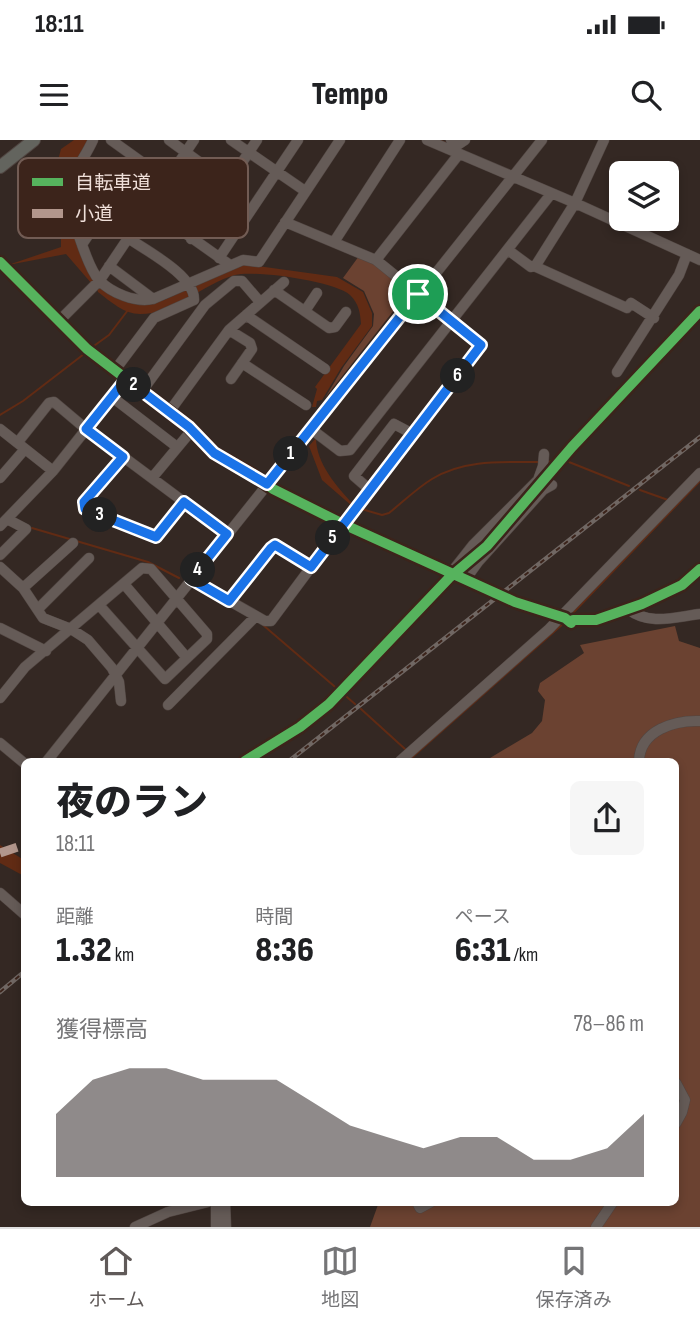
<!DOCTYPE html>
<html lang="ja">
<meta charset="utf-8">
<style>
body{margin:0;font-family:"Sofia Sans Condensed","Noto Sans JP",sans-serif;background:#f6f6f6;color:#202124;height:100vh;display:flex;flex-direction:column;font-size:26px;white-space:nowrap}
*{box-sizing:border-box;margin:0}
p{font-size:23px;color:#757577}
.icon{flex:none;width:38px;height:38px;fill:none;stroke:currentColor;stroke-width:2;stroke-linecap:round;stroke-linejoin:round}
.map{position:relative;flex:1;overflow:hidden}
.side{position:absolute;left:21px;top:618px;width:658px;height:448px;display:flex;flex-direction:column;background:#fff;border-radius:10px;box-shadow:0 4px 10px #0003}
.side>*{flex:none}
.fabs{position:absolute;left:609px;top:21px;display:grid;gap:14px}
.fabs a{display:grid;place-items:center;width:70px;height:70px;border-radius:10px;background:#fff;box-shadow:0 4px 10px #0003;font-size:35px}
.pin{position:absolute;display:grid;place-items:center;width:60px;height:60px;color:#fff;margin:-30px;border:4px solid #fff;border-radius:50%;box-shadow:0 2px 7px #0007}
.km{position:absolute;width:35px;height:35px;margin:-18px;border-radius:50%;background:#222;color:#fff;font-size:19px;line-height:35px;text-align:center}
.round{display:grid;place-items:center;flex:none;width:74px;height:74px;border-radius:10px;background:#f6f6f6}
.overview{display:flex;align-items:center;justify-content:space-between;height:119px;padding:0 35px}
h1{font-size:38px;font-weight:800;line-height:52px}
.metrics{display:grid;grid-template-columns:repeat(3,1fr);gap:10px;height:119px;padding:7px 35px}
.metrics div{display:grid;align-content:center}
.metrics b{font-size:35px;font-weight:800}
.metrics small{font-size:19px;font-weight:400}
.metrics p{font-size:19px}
.chart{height:196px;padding:14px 35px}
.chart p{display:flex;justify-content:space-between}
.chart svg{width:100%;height:126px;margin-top:7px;fill:#605a59;opacity:.7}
.status{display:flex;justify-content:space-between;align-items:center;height:49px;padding:0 35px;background:#fff;direction:ltr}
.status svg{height:19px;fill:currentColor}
header{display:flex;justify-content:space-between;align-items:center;height:91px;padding:0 35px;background:#fff;font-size:32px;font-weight:800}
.menu{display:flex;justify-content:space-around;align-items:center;height:98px;border-top:2px solid #e0e0e0;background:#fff;font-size:19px;color:#757577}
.menu a{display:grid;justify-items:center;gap:4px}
.menu .current{color:#605a59}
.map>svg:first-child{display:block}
</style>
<div class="status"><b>18:11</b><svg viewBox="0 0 49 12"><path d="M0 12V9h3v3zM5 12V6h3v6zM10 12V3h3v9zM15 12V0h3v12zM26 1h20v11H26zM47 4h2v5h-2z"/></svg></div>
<header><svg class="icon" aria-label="menu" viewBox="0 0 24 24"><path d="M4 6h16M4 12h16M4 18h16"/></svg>Tempo<svg class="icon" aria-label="search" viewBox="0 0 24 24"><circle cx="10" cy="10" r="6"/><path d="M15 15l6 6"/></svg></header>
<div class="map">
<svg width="700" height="1087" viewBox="0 0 700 1087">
<rect width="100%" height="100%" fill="#342823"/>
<path fill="#6b4231" d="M359 116 374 123 409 151 325 258 344 226 373 186 374 174 364 151 343 138Z
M675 486 679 501 700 508V1087H370L379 1062H676V621H485L532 593 542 581 545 560 538 551 540 543 584 513 580 505Z"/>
<path fill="#612b14" d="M74 0H89L72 26 65 57 94 142 92 144 66 114 8 125 61 107V97L48 57 61 9Z
M244 124 337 137 363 152 372 173V186L341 228 322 260 317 261 316 267H312L317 249 315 247 361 184C360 172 359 164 350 155 334 141 255 130 235 135 202 144 176 174 140 174 124 174 111 162 98 152L97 149 99 146 149 164 164 160Z
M316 298C316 323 337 347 353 364L352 366 322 340 309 306Z
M0 705 24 720V736L0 723Z"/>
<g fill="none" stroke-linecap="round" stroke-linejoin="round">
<path stroke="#612b14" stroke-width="2" d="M439 0 448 4
M91 208 109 195 128 170
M0 275 23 261 84 214
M549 322 559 318 629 346
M640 350 668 360
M358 368 382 375 389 373C403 362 417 348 432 339 464 319 504 322 540 322
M32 388 148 422 179 438
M197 448 218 460
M570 476 700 341
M263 485 355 564
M361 569 405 609
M408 621 564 483"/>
<g stroke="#514642" stroke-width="11">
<path id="minor" d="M93 0C85 18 71 33 70 54 69 71 88 128 99 140 111 153 136 163 153 159
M111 0 210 71
M169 0 228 43
M231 0 305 51
M427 0 575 63 700 120
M451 0 459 4 465 0
M82 20 230 125
M70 55 99 77
M128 98C147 111 195 136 194 160
M191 99 257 0
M334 102 400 0
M83 103 120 48
M508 110 531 127 536 125 575 63 604 0
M219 118 298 0
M376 120 459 14
M0 122 87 209 189 287 214 313 252 334 273 349 343 384 515 462 565 478 571 483 573 480H596L642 464 682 445 700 429
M109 126 153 159 243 120 259 122 340 0
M534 126 627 168 631 163 654 178
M274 150 329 188 335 187 346 172
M305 171 317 153
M246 175 325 229
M59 181 100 140 194 0
M229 190 250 203 252 209 231 239
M242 223 306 265
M115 230 154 178 194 160
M617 232 679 135 687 114
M142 251 205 165 234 141H242L260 162
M112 257 177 307
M169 272 229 190 284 142
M0 289 53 331
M311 289 340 311 350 310 551 54
M18 302 49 263 54 262 86 289 227 394
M123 317 84 362 85 369 156 397 184 362
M0 338 25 309
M152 338 192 290
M369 349 354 336 394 284 413 294
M0 386 53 331 126 239
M0 415 26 389 7 379
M0 427 23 448 43 478 71 489 88 500 112 528 119 542 121 561
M451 433 473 405 538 340 543 326 544 314
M191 439 265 481H271L358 364 481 205 376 120 285 82
M465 440 478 422 543 350 552 345
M124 444 187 518
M23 448 73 403
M229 461 275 406 311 427
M38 469 89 418
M628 469C649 486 675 477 700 474
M0 488 46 511
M0 558 25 527 142 428 151 429 207 494V499L165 539 99 465
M168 565 256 476
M0 603 24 623
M47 621 542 0
M400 621 549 489 700 333
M639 621C640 590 675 580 700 581
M0 753 24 774
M676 943 685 960 682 972 676 983
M216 1062V1087
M225 1062 226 1087
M417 1062 420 1068 431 1062
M135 1087 168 1072 208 1062
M596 1087 613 1062"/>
</g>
<g stroke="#514642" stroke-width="14">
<path id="major" d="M0 27 34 0"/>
</g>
<use href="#minor" stroke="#655b57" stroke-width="10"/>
<use href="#major" stroke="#63645e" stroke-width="12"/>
<g stroke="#706763" stroke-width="4.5">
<path id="rail" d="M289 621 700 297
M0 852 24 832"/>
</g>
<use href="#rail" stroke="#3c241b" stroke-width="2" stroke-dasharray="5" stroke-linecap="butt"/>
<path stroke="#b2968c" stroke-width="9" stroke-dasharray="18 9" stroke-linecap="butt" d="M0 713 24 705"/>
<g stroke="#3c241b" stroke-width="15">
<path id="cycleway" d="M0 122 87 209 189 287 214 313 252 334 273 349 343 384 515 462 565 478 571 483 573 480H596L642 464 682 445 700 429
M245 621 300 587 329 564 449 438 487 406 572 307 700 171"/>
</g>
<use href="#cycleway" stroke="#56b35d" stroke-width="10"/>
</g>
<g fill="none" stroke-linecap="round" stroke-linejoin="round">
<g stroke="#fff" stroke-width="14">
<path id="route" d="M418 154 481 205 311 427 275 405 271 408 229 461 191 439 227 394 184 362 156 397 85 369 84 362 123 317 86 289 126 239 189 287 214 313 267 344Z"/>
</g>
<use href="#route" stroke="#1a73e8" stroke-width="9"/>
</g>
<rect x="18" y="18" width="230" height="80" rx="10" fill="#3c241b" stroke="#725c54" stroke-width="2"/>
<rect x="32" y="38" width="31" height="8" fill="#56b35d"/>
<rect x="32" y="69" width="31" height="9" fill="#b2968c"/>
<g font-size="19" fill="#efdfd9">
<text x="75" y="49">自転車道</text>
<text x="75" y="80">小道</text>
</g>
</svg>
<div class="fabs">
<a><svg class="icon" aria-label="layers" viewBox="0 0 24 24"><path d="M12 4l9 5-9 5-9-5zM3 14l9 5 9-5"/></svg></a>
</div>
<div class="pin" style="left:418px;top:154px;background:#1e9e55"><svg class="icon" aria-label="arrive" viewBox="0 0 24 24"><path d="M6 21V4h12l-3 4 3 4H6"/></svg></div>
<b class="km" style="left:291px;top:314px">1</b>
<b class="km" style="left:134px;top:245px">2</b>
<b class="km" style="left:100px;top:375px">3</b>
<b class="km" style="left:198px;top:430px">4</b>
<b class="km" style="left:333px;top:398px">5</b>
<b class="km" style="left:458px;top:236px">6</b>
<section class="side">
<div class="overview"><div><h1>夜のラン</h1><p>18:11</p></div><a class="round"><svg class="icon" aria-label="share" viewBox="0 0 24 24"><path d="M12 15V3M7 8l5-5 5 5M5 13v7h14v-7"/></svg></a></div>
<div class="metrics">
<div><p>距離</p><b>1.32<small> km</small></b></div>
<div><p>時間</p><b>8:36</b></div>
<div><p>ペース</p><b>6:31<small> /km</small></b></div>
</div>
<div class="chart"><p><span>獲得標高</span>78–86 m</p>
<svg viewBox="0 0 160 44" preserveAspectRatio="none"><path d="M0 44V22L10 10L20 6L30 6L40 10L50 10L60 10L70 18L80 26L90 30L100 34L110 30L120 30L130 38L140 38L150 34L160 22V44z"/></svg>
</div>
</section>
</div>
<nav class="menu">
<a class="current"><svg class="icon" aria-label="home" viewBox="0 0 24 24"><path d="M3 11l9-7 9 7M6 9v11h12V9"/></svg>ホーム</a>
<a><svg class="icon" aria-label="map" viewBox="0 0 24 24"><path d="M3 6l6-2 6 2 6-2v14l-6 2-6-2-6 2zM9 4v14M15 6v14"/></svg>地図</a>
<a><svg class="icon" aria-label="saved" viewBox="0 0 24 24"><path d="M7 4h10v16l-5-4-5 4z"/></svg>保存済み</a>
</nav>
